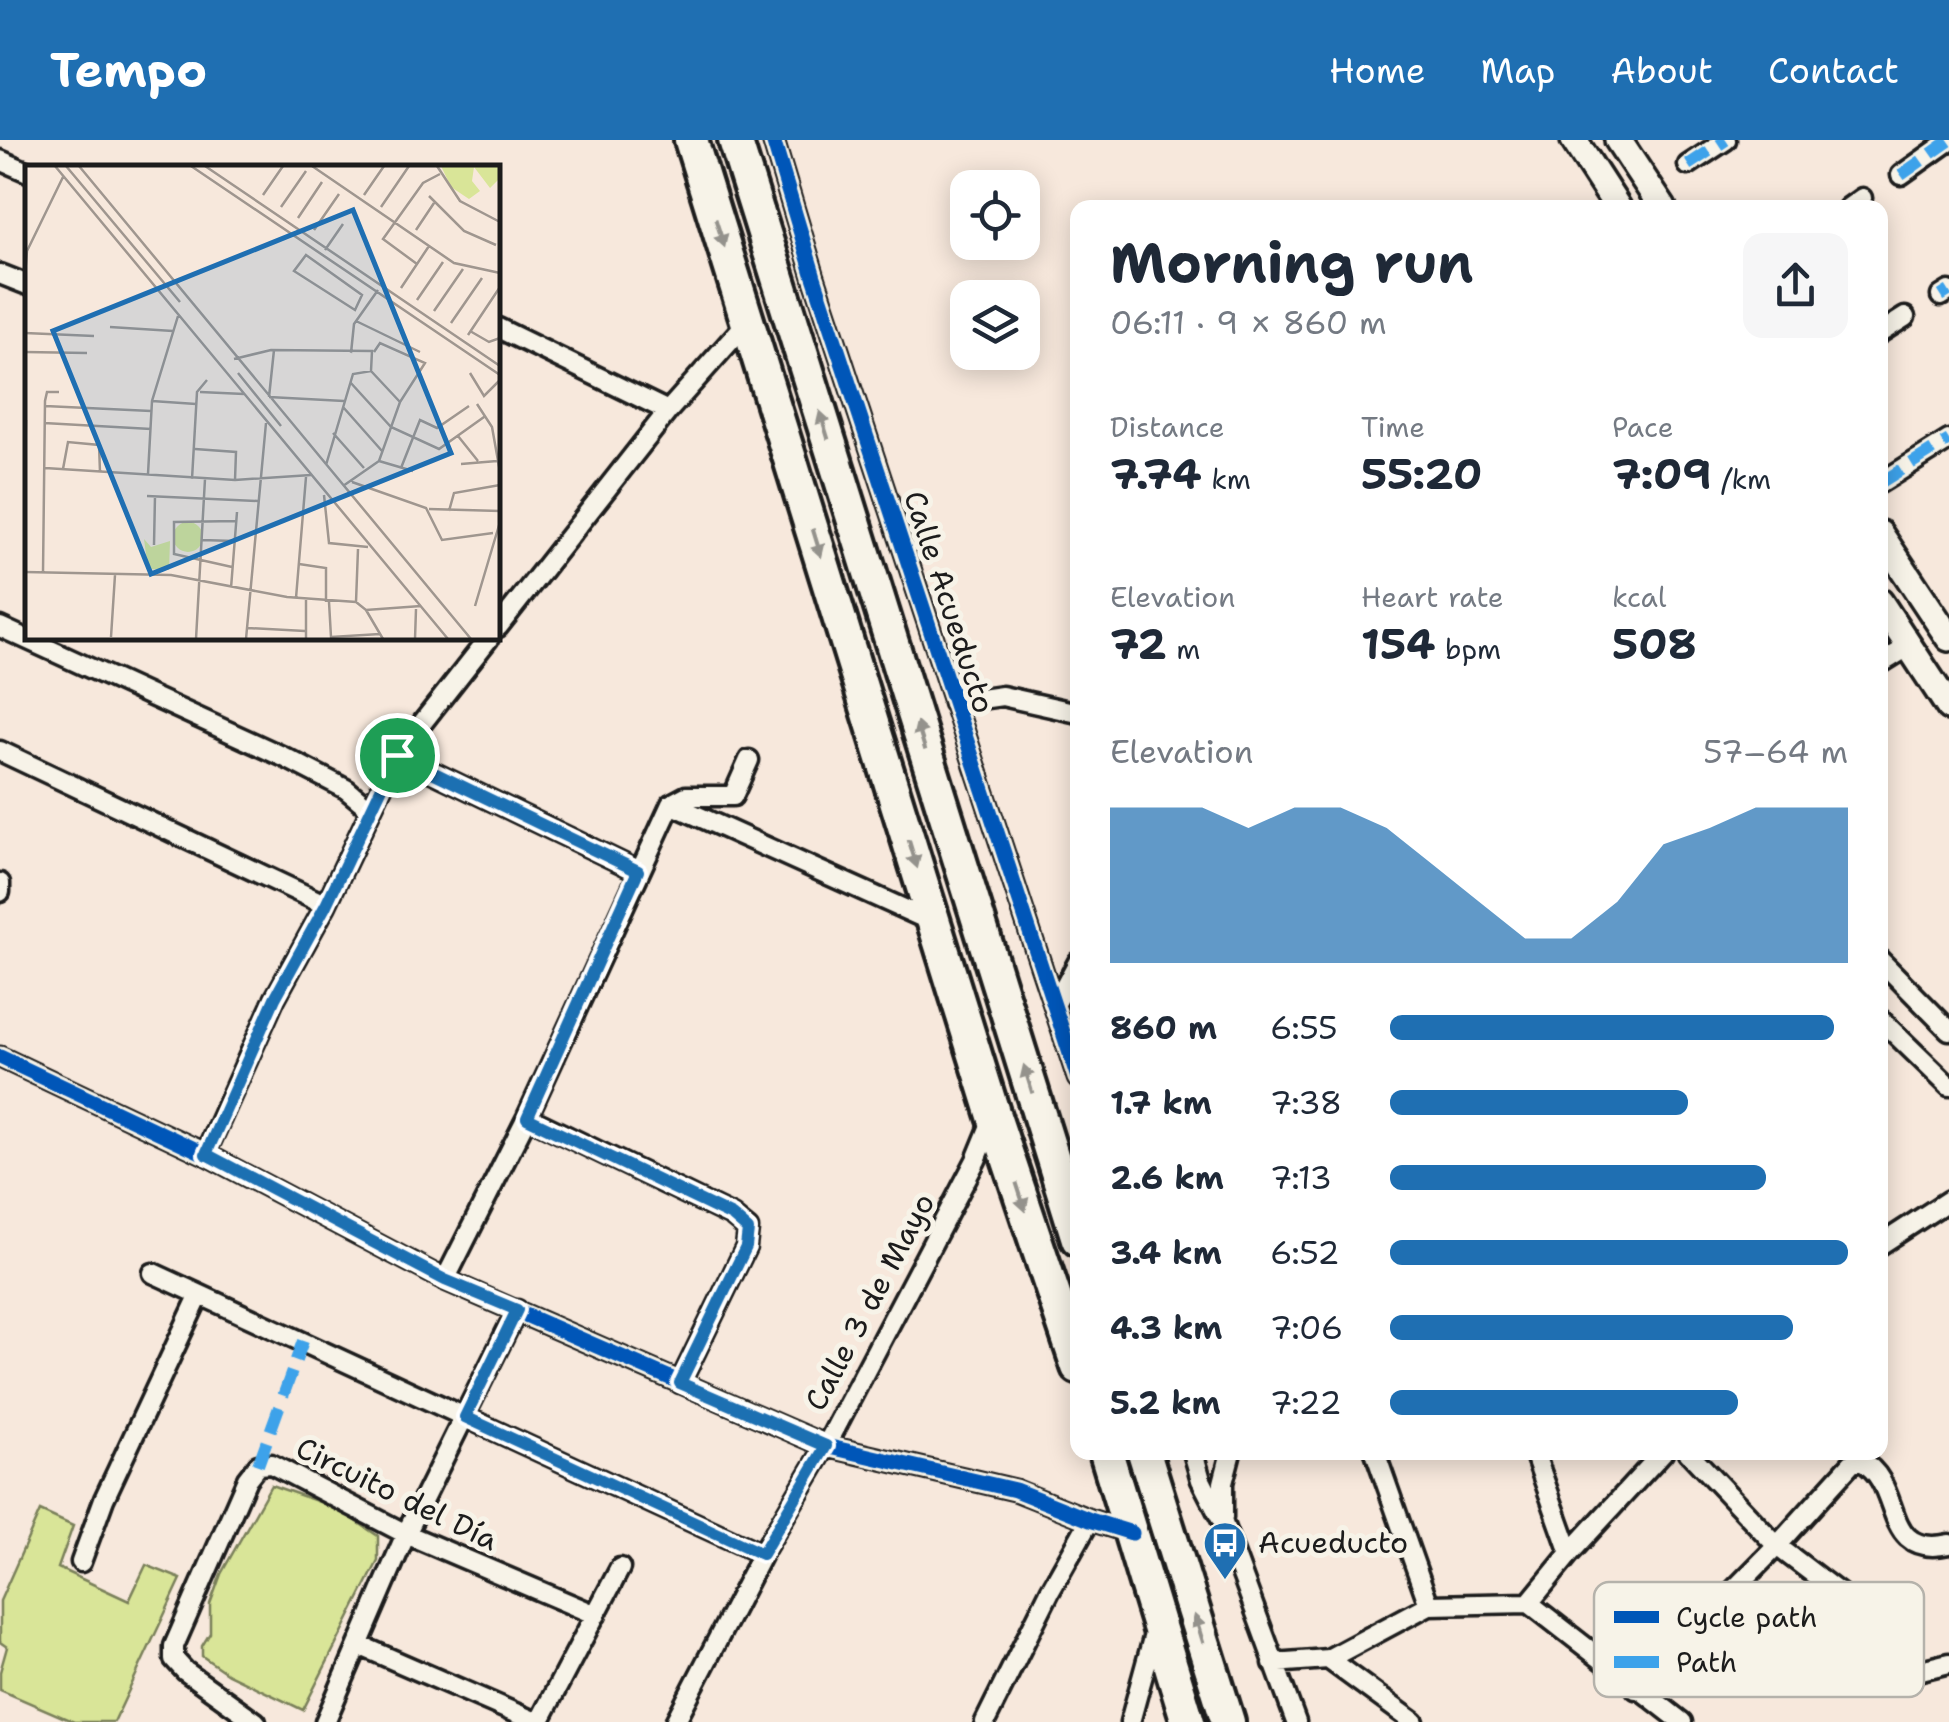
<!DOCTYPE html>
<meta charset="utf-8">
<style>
body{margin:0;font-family:"Shantell Sans",sans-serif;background:#f6f6f7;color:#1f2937;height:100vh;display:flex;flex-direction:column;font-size:38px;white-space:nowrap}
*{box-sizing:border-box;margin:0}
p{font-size:32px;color:#747a83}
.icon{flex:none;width:55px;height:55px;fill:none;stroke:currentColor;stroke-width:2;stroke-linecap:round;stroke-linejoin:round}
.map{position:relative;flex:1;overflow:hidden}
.sheet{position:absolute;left:1070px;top:60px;width:818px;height:1260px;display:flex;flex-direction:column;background:#fff;border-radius:20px;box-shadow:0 5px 25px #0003}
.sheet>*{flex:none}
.fabs{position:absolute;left:950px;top:30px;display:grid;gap:20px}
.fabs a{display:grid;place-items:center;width:90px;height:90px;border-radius:20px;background:#fff;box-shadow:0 5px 25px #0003;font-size:50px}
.pin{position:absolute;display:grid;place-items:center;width:85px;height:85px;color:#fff;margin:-42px;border:5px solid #fff;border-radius:50%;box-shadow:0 2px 10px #0007}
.round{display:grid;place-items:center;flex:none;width:105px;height:105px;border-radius:20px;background:#f6f6f7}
.head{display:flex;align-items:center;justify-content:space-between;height:170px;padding:0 40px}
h1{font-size:55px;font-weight:700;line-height:75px}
.metrics{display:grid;grid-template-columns:repeat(3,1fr);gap:15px;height:170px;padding:10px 40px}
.metrics div{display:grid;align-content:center}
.metrics b{font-size:42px;font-weight:700}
.metrics small{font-size:28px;font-weight:400}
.metrics p{font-size:28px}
.chart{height:280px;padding:20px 40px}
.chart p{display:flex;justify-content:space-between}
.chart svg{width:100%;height:180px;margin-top:10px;fill:#1f6fb2;opacity:.7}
ul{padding:0 40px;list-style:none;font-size:32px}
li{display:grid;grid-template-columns:160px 120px 1fr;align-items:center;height:75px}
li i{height:25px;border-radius:12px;background:#1f6fb2}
header{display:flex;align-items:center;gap:60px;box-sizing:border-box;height:140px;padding:0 50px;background:#1f6fb2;color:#fff}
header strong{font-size:48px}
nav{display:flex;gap:55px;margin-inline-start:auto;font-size:35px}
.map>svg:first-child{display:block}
</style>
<header>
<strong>Tempo</strong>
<nav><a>Home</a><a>Map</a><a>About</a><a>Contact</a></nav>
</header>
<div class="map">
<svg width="1949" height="1582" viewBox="0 0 1949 1582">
<rect width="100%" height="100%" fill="#f7e8dc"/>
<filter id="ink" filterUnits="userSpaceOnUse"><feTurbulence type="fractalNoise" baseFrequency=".01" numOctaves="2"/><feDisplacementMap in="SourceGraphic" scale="20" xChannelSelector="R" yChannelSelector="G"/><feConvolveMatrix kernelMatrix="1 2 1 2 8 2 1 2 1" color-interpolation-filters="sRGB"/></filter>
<g filter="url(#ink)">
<path fill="#d9e598" stroke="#7a805a" stroke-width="2.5" d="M271 1345 337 1368 378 1396V1421L303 1570 228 1534 202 1516V1506L210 1493V1464L221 1434Z
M40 1371 73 1386 58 1428 129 1461 146 1425 181 1439 114 1582H74L0 1550V1532L7 1507 0 1502V1461Z"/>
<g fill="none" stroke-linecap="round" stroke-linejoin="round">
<g stroke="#1c1c1c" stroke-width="25">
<path id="street" d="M773 0 814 137 1078 938
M0 20 28 32
M1688 25 1726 0
M1901 35 1949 1
M1848 68 1862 58
M0 134 28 145
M1941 156 1949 151
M498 188 668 271
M1880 193 1905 177
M1880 343 1949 300
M0 487 284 617 346 649 369 668
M498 487 668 271 748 181
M1880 524 1909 506
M953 563 1002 556 1078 573
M0 611 326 765
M397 615 638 731
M671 664 935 783
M0 743V752
M1880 820 1949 890
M1055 865 1078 822
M1880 879 1949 946
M0 917 205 1014 445 1140 826 1306 1015 1350 1090 1380 1132 1393
M527 977 732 1076 748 1089 746 1107 680 1243
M205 1014 275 858 326 765 397 615 489 498
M1880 1105 1949 1060
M153 1133 762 1414
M445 1140 527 977 671 664 686 656H733L749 620
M1193 1312 1201 1340 1223 1383 1296 1582
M1375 1312 1429 1465
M1534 1312 1570 1413
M1688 1312 1777 1406 1873 1479C1887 1496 1877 1525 1897 1536L1949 1523
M1223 1378V1343L1231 1312
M81 1422 104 1359 199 1156
M1529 1463 1682 1582
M359 1505 536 1582
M1328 1519 1414 1582
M1273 1523 1328 1519 1429 1465 1529 1463 1570 1413 1663 1312
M1636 1549 1777 1406 1852 1323 1861 1321C1905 1344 1879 1419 1949 1404
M256 1582 185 1531 174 1519V1506L247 1339 258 1325 271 1324 406 1394 596 1475
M325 1582 406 1394 517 1170
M539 1582 620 1428
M675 1582 762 1414 826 1306 976 1020 994 976
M985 1582 1050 1451 1090 1380
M1130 1582 1156 1487"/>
</g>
<g stroke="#1c1c1c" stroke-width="32">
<path id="secondary" d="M1574 0 1618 68
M1618 0 1663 68
M1880 394 1949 498
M1880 462 1949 567"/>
</g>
<g stroke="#1c1c1c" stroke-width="40">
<path id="highway" d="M691 0 994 976 1078 1227
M735 0 1078 1099
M1106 1312 1188 1582
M1144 1312 1228 1582"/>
</g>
<use href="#street" stroke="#f7f3e8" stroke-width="18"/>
<use href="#secondary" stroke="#f7f3e8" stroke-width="25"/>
<use href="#highway" stroke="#f7f3e8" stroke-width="32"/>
<path stroke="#3da2ea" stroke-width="12" stroke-dasharray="25 12" stroke-linecap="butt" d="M1688 25 1726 0
M1901 35 1949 1
M1941 156 1949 151
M1880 343 1949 300
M258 1325 303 1201"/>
<g stroke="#f7f3e8" stroke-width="21">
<path id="cycleway" d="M773 0 814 137 1078 938
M0 917 205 1014 445 1140 826 1306 1015 1350 1090 1380 1132 1393"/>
</g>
<use href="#cycleway" stroke="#0057b8" stroke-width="15"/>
</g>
<defs><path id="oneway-solid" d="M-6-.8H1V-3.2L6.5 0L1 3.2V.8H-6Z" transform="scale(2.5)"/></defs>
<g fill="#94928c">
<use href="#oneway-solid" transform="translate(720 93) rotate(72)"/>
<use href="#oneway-solid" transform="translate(824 285) rotate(-107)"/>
<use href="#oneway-solid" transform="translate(817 403) rotate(73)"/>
<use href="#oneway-solid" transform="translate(921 596) rotate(-107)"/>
<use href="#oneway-solid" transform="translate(913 714) rotate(73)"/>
<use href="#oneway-solid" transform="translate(1028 939) rotate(-107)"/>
<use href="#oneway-solid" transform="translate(1021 1057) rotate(72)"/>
<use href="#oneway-solid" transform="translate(1199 1489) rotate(-107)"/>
</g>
</g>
<g fill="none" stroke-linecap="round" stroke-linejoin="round" filter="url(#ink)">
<g stroke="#fff" stroke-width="20">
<path id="route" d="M397 615 638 731 527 978 732 1076 748 1090 746 1107 680 1243 826 1306 762 1414 465 1277 517 1170 445 1140 206 1014 275 858 326 765Z"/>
</g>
<use href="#route" stroke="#1f6fb2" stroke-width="12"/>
</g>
<defs>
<g id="bus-pin" transform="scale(2.25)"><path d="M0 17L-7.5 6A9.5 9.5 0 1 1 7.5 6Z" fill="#1f6fb2" stroke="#f7f3e8"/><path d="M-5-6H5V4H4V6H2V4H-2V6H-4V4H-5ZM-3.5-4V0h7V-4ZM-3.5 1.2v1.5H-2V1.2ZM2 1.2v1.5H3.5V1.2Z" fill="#fff"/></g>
</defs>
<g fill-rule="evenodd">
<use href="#bus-pin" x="1225" y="1403"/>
</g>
<g text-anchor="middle" stroke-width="10" stroke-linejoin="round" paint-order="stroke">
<g font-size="30" fill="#1c1c1c" stroke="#f7f3e8">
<text transform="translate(949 462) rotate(72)" y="10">Calle Acueducto</text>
<text transform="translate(870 1162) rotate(-62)" y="10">Calle 3 de Mayo</text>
<text transform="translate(397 1354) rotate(26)" y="10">Circuito del Día</text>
</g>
<g font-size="30" fill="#1c1c1c" stroke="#f7f3e8" text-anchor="start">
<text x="1258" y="1413">Acueducto</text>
</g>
</g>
<g transform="translate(25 25)">
<rect width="475" height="475" fill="#f7e8dc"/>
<path d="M416 1H475V13L465 23 449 2 447 16 455 26 444 34 426 22ZM148 372a15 15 0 1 1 30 0a15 15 0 1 1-30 0ZM119 374 126 382 145 376 144 405 123 404Z" fill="#d9e598"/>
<path fill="none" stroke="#9f968f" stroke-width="2.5" d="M30 1 423 474M41 1 155 137M54 1 446 474M166 1 475 210M180 1 475 201M287 1 429 98 475 108M412 1 435 36 475 57M238 30 258 1M339 30 359 1M404 31 439 66 471 80M256 42 281 6M356 42 384 1M273 53 297 17M289 65 314 29M391 65 409 38M300 85 318 59M281 90 337 130 330 145 269 106ZM392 99 358 74 398 18 415 9M0 110 2 86 38 12M376 123 404 81M392 135 418 97M409 146 438 104M331 156 395 187M426 158 457 113M85 162 148 166M445 166 464 177 475 173M0 168 69 171M443 170 475 122M0 187 62 188M326 188 329 159 353 125M209 194 246 185 347 186 346 206M213 208 256 261M445 208 459 231 475 215M325 217 366 262 414 284 459 252M175 227 219 229M244 232 319 236M244 232 249 185M127 236 171 239M452 239 467 262 475 307M20 241 126 246M318 242 357 286M19 258 126 264M308 268 339 303M433 271 453 296M170 284 211 287 210 315M354 296 388 306M436 299 472 296M301 300 328 209 346 206 375 237M20 303 210 315 286 310M376 303 395 255 412 263 444 241M38 304 43 277 74 280 75 307M123 309 127 236 153 151M167 314 172 227 182 215M327 317 401 343 417 375 468 368M0 320 1 255M318 321 354 296 375 237 400 198 355 178 349 187M299 330 304 378 343 382M122 331 233 336M404 344 475 346M424 346 429 328 475 320M177 375 209 376M129 380 130 331M274 399 301 403V437M207 402 149 389V357L211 356M0 407 146 410 262 432 331 437 341 445 396 441M18 408 20 236 22 227H34M206 423 212 347M271 433 281 312M304 437 306 472 355 469M331 437 333 384M450 441 475 357M341 445 358 474M222 463 280 466M86 472 90 410M171 474 180 314M221 474 241 258M281 474V435M390 474 391 444"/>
<path fill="#1f6fb2" fill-opacity="0.15" stroke="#1f6fb2" stroke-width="5" d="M328 45 426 288 126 409 28 166Z"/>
<rect width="475" height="475" fill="none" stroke="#1c1c1c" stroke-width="5"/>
</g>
<rect x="1594" y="1442" width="330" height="115" rx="15" fill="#f7f3e8" stroke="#b5b2ab" stroke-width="2.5"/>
<rect x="1614" y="1471" width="45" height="12" fill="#0057b8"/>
<rect x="1614" y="1516" width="45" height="12" fill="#3da2ea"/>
<g font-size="28" fill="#1c1c1c">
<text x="1676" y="1487">Cycle path</text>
<text x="1676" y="1532">Path</text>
</g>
</svg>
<div class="fabs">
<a><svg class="icon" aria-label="locate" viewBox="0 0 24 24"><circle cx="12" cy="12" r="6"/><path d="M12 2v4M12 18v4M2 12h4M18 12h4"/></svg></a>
<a><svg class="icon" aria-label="layers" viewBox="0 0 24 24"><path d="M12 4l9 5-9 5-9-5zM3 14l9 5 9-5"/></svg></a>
</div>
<div class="pin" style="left:397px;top:615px;background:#1e9e55"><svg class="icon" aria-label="arrive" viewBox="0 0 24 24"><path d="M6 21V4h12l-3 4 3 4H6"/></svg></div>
<section class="sheet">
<div class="head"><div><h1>Morning run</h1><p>06:11 · 9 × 860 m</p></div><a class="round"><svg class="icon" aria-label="share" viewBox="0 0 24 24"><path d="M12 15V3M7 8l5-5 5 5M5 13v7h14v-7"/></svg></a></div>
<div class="metrics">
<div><p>Distance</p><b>7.74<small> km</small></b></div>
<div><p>Time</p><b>55:20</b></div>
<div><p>Pace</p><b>7:09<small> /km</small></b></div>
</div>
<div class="metrics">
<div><p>Elevation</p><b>72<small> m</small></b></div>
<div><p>Heart rate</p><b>154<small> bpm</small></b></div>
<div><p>kcal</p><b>508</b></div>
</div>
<div class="chart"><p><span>Elevation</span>57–64 m</p>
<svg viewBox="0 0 160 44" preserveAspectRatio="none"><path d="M0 44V6L10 6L20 6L30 11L40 6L50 6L60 11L70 20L80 29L90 38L100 38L110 29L120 15L130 11L140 6L150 6L160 6V44z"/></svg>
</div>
<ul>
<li><b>860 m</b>6:55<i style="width:97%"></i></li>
<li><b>1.7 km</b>7:38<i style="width:65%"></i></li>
<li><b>2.6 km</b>7:13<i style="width:82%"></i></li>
<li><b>3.4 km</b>6:52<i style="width:100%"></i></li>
<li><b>4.3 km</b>7:06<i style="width:88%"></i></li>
<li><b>5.2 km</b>7:22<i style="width:76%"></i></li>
</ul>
</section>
</div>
